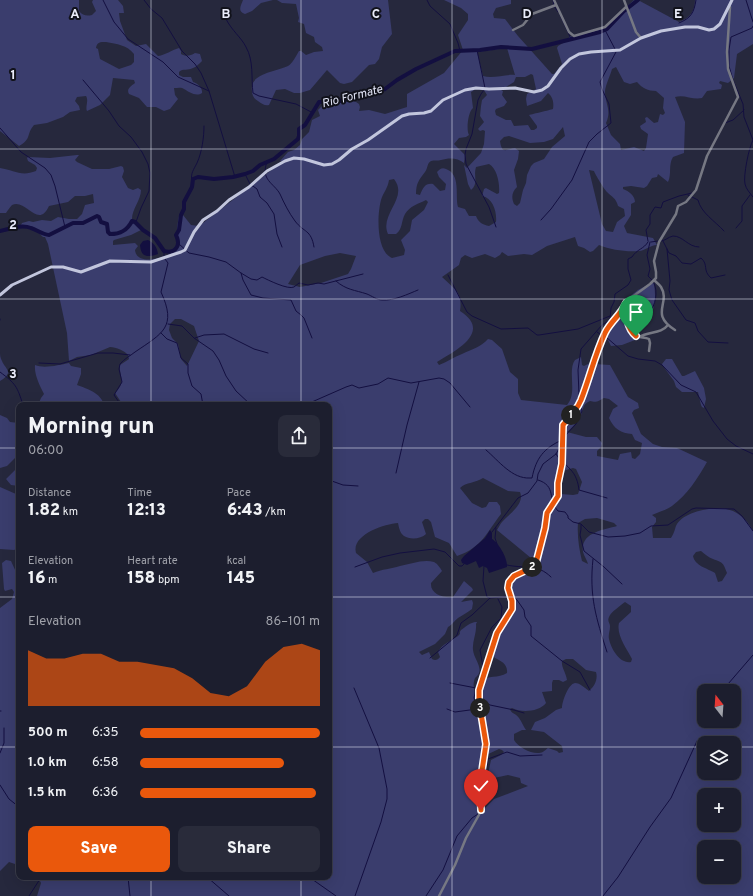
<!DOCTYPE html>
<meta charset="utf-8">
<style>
body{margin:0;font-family:Overpass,sans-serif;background:#292b3a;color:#f1f3f6;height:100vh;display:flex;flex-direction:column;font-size:15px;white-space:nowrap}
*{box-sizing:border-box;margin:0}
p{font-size:13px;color:#a0a2aa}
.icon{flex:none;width:22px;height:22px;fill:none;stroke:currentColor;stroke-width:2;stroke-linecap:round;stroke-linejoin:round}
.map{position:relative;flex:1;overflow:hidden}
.details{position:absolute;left:16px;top:402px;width:316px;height:478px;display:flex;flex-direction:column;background:#1c1e2e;border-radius:8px;box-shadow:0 4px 16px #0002,0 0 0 1px #3a3c4a}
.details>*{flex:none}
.needle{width:26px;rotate:343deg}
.tools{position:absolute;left:697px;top:684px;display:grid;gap:8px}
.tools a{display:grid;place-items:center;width:44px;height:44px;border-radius:8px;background:#1c1e2e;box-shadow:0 4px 16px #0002,0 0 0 1px #3a3c4a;font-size:20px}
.pin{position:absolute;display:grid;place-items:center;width:34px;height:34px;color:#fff;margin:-41px -17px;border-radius:50% 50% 50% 0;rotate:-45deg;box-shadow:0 0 4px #0007}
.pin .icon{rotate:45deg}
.km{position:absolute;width:20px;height:20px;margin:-10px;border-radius:50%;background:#222;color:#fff;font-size:11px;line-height:20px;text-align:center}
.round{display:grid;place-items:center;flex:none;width:42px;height:42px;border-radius:8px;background:#292b3a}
.summary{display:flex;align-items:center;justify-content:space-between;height:68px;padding:0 12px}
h1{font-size:22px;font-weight:800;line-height:30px}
.metrics{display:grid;grid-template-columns:repeat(3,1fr);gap:6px;height:68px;padding:4px 12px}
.metrics div{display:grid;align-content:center}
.metrics b{font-size:17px;font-weight:800}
.metrics small{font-size:11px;font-weight:400}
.metrics p{font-size:11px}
.chart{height:112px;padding:8px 12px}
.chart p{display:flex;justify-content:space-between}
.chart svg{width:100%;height:72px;margin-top:4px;fill:#ea580c;opacity:.7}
.button{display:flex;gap:8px;margin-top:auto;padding:8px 12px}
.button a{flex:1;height:46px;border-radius:8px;background:#ea580c;color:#fff;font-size:16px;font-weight:800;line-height:46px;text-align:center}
.button a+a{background:#292b3a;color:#f1f3f6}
ul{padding:0 12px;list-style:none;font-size:13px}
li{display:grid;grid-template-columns:64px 48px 1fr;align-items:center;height:30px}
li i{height:10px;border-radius:5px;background:#ea580c}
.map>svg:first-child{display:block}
</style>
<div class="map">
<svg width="753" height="896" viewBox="0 0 753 896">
<rect width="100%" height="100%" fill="#26283d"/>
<path fill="#3a3d6d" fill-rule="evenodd" d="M0 0H79V11C83 16 87 16 92 15L96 11 92 2 93 0H118L123 6 124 13H119L120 21 127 40 136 46 146 44 158 56C166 55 171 50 179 48L181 51V54C186 57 190 56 195 53L200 54 202 61C199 64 196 67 193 68 188 71 183 68 179 72V75L183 77H191L193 82C197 83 203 88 202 93 196 97 189 92 184 89 182 87 177 88 174 88L175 95 178 99 170 109 164 111 156 107H147L139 98 129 94C126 89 131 86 135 83L134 80 113 78 110 95 100 105 87 111C85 107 89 101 86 96L77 97 75 101 79 106 80 110 70 112 63 117 47 123 34 125C26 134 32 139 19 146L0 131ZM106 42C117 44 127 45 134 54V62L131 65 119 69 100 59 98 49 96 48C97 42 100 42 106 42Z
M243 0H273L261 3 252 11 245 14C237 12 241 5 243 0Z
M277 0H388L392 34 382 47 379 59 375 64 369 65 352 82 344 84 340 83 327 70 310 90 300 93H294L285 89 276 90 269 105C265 106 262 104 258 101 254 99 252 95 252 91 249 73 276 72 288 66 292 64 296 56 299 51H301L306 55 314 52 323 51 322 47 315 42 314 37 306 33 304 24 298 22 299 18 296 4 282 3Z
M444 0H511V4L496 8 493 14 494 18 505 19 518 36 552 74H554L562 64 557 48 558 46 568 40 570 36 575 38 606 26 634 0H638L679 22C690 18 695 11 695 0H753V44L737 54 734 78 728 83 720 81 719 83 722 85 721 89 707 91 702 98C692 100 684 94 675 97L685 122 684 153 673 157C668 165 672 174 668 182L658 174 657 177 652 178 647 186 644 188 631 186 623 187V189C629 191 635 196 635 202L631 204V215L624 226 627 233 653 238 657 245C650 245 645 251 639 251 626 252 611 250 599 245L593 251 590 252 584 248 578 246 575 237 547 246 532 255 524 254 508 256 502 252 500 255 495 258 485 254 472 258 465 255 461 258 459 265 442 277C454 289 463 292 460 311 493 332 455 351 437 362L439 365C447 362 454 357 462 354 472 349 481 347 488 339L492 340 502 349 510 372 518 379V393L521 400 567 405C578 393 567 371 575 360L581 357 582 365 584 366 592 362 594 364 610 365 628 397 638 403 639 408 634 410 632 413 641 434 653 444 662 447 677 448 707 462C698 478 687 495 672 506 666 510 659 512 652 515L656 518V522L652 527 653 538H671C675 532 675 527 677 524 686 510 719 505 733 511 742 515 749 523 753 531V896H37L41 883 38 877H329V405H123L115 393C127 380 119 379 120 365L129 359 128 355C125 351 116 347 110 347L91 355 77 357 69 361 67 333 48 244 45 237H43L37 231 21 225 22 223 29 221 33 222 42 220 51 221 58 217 69 219H77L82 214 85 205 94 203 93 194 85 196H75L68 202 49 206C38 230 26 198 12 205 10 207 8 210 6 213H0V168C14 170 21 177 36 171L37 168 35 165 28 161 27 158 28 157 50 158 77 155H79L75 160 77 162 92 169H109L121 166 123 167 124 171 122 177 128 188 133 190 138 188 141 190C141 200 132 209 132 219L143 229 131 235 114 240 113 241V245L135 243 138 246 135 250C137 269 175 255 179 247 182 241 177 237 177 232 177 227 178 221 179 216L183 215 191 225 199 226 283 161H280L288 152 294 150 300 145 302 139 309 132 312 120 320 116 318 110 322 106 331 102H336L342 103 353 100 359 104 360 107 359 111 369 110 385 114 407 107V94L444 73 463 50 458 35 468 20V14L461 8ZM507 48 515 75C505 74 493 79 483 76L477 52ZM616 67 624 82 630 84 637 82C642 88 648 91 656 91L664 98 663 108 665 113 663 115 660 114 658 122 654 123 647 117 645 118 646 122 640 126 641 129 648 134 646 148 644 151 634 147 621 150 620 144 611 135 606 123C612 110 605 104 605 91 606 84 610 76 612 69ZM531 74 533 75 536 89 527 94 526 99 527 106 541 101 548 93C553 97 554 103 553 109 550 110 533 114 529 115L537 126V128L534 130H531L528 125 514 126 511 120H506L496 115 495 111 496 109 504 106 507 102 502 95 503 91 501 90 514 82 516 77H525ZM476 89 484 90 487 95 482 100 481 106 480 116 484 122 478 129 480 131 483 130 485 131 484 144 481 153 467 168 464 165 468 184 471 190C479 183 473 176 476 167L489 164C497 168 500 184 499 193L497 194 486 188 484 189 482 196C493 198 497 212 496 222L489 226C483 225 478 222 476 216H469L465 209 458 207C455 196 461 174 446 169 442 167 440 169 437 172L439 177 446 184 445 190 440 191 433 184C425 183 423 188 420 195L416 194C416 183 419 180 425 172 428 168 427 163 431 161 434 160 438 161 441 160 448 158 457 157 464 163L465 155 454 144 459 138 466 137 469 135C466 130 468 112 473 108L471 92ZM563 127 565 136 552 147 544 159 534 163 531 166 527 175 526 183 523 190 520 203 517 206 514 204C511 197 512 192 517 187L514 170 518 159 519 151 515 148C506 149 502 155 500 141L504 137 509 136 530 143 544 142 553 139ZM589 170 594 171C595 174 604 189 607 192 612 197 616 198 618 206L624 209 625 216 617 222 613 232 606 231 602 224ZM394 179C409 198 379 214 388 234H396C403 229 401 221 405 214 410 206 418 204 426 200L428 202 424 210 412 220 410 231 401 240 405 250 404 255 392 258C376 251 377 215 381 200 383 193 388 188 389 180ZM340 253 356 256 351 269 348 274 321 283 300 287 288 284 300 265 325 256ZM175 319H181L194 326 199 341 187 366 181 359 178 344 172 338 169 330 170 324ZM604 398 609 399 618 406 613 409 609 418C614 429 621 433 632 434L635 440 642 443 640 454 635 459 632 458 631 452 620 454 618 460 597 456V451L601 447 602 443 597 437H586L567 432C572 428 576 423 580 417 584 410 581 405 590 401 597 403 598 401 604 398ZM573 468 576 469 582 482 578 494 573 495 561 494 560 479 563 471ZM483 478 508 491 520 492C525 504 509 514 502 522 500 524 499 527 497 530L531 558 534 560V563L530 568 506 582 511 598V611L497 630 492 648V653L495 658C501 661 508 664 507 673 498 679 488 674 481 682L480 694 485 724 484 727 478 722C479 717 479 711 478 706 477 697 471 688 475 678 486 670 474 660 473 650 472 641 477 633 476 624L477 622C472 621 465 627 461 630 458 634 462 632 458 636 451 641 442 644 438 652L440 657C438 660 435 661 432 659L429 652 422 655 419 652 435 644 445 634 448 627C453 624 454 621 458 618 463 615 468 612 472 609L473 603 472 600 461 602 473 590 472 588 464 581 453 597C443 598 430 594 431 583L442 571C440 568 438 564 434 562 423 559 411 564 400 566 391 569 382 569 373 573L367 562 356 553C351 535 384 524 398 523 399 528 400 533 404 536 410 540 421 539 426 534L422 522 425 519H428L431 522 435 537 449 543 457 556C483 547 486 533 501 514L500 506 497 502H489L486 507 482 508 472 503 460 488C466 482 476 483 483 478ZM597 518 614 523 617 526C604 530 580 532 583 552 584 556 587 560 588 564L582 561C579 549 577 535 578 523L585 519ZM701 551C705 554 709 558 713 559 723 563 723 562 727 573L722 581 718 582 715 573C707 568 695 566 693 556L696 552ZM625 602 631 606V612L619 623C616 635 627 649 632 659L631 662C620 664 611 649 609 639 608 635 610 631 610 626 610 623 607 621 609 617 611 612 620 606 625 602ZM566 659H573L586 670 596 672C598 679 595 686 589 691 585 688 580 683 575 683 568 684 562 702 562 708L556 710 545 718 535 722 531 730 544 732 562 746 563 752 559 753 557 751 548 748C545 750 543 753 539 753 531 754 518 747 514 740V734L522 730H526C523 726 522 722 519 718 516 713 511 714 510 709L512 708C521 713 539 712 546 703L542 692 552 691V683L553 680H559L563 682 567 680C566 673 561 667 562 661ZM704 691H734V721H704ZM704 743H734V773H704ZM499 749 502 750 504 752 501 755 491 760 488 774 489 777 494 778 508 775 520 778 521 783 528 786 494 799 482 811C476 793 479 774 484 756ZM704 795H734V825H704ZM704 847H734V877H704Z
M653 282C657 291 656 322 641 320 639 320 637 318 635 317L631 322 636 337 635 340 622 345 611 346 606 336 607 327 620 314 629 297 638 290Z
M0 352C0 354 0 358 2 361 5 369 15 372 0 381Z
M666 359H672L682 376H684L695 371 704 388 706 399 704 408 702 407 701 405 698 392H682L676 387 674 381 663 366 662 364Z
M69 363 71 366 81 368V374L77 385C88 389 101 393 104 405H38L41 398 44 394C40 386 34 375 35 365 44 369 59 365 69 363Z
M0 415 7 418 10 422 19 423V486L11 485 6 479 18 467V459L15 458 7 466 0 468Z
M0 487 16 494 19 497V548L14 550 0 549Z
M6 560 11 561 16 572H19V868L16 867 15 864 9 862 0 871V608L12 599 14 592 12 589 5 591 4 589 2 563Z"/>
<path fill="#130f40" d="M148 240C154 243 157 247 158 254 147 258 141 257 140 245L143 241Z
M490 530 492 533V539C499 543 508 559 507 567L489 573 487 568 483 566 479 568 476 561 467 565 462 563 461 560 464 556 485 538Z"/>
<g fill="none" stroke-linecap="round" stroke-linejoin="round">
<path stroke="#130f40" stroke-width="1" d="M103 0 114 22 128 39 163 62 178 77 209 91
M144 0 151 9 162 18 182 51 195 64 201 73 209 91 235 177
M427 0 430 6 450 24 458 43 460 51
M553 0 554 6 558 12
M746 0 753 22
M560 15 571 39
M226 19C232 31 241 37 246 47 254 61 251 78 253 93L259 96 296 104 313 113
M679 23C691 18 694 13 696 0
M753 26 752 28 731 37 729 50V66L733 80 743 104 744 117 753 140C749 147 743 176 745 184 746 189 750 193 753 197
M605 30 615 49
M477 50 485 88
M83 80 109 111 119 126 131 137 142 152 148 164 150 173 149 191 141 208 136 222
M484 90 481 94 478 100 472 134 466 149 465 155 466 164 489 207 496 227
M725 123 733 120 744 110
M0 128 21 152 45 168 51 175 55 186 65 227
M267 162C260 180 274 183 280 194 284 203 289 213 295 221 304 233 311 229 314 247
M245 174 250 184 257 189 260 197 267 203 274 214 277 234 282 247
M192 180C190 174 194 169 197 163 202 152 204 137 204 126
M688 195 698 200C701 213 715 221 724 231
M541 220 551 209 572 180 589 142 597 134 611 123 609 104 602 89 600 82 616 52
M736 228 742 221V206L750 195
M648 241 646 230 650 224V215L655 207 661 208 663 202 679 196 692 193
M661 241C665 241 668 237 673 236 683 236 688 247 699 247
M663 241 669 253 676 256 682 263 691 264 701 258C709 265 702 270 711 278L725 275
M650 242 647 255 650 269 648 276 652 280
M651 242 658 241
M179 244 189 253 209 257 226 262 241 273 251 279 257 280 262 277C268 280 288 290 294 287 296 286 297 284 299 283L308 285 318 283 324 284 363 274
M667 249 670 281 669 290 672 300 686 320 695 323 698 331 708 342 728 343
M164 256V251
M241 273 243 280 251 295 263 298 291 300 296 311 301 315 304 318 312 338
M448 275 467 312 472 316 501 329 528 328 537 335H539L578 329 610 316
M336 281C346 290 355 290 367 294 372 296 377 300 382 300 394 301 408 294 418 290
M649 313C656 305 658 292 654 283
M0 319V320
M168 324 182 326 194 338 213 351 219 360 226 376 236 391 251 405
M597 332 603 336
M161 333 167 339 177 343 181 358 188 364V373L192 386 201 394 203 405
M606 337 628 356 638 359 655 361 662 365 681 385 696 392 713 421 727 439 736 446 753 454
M195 338 204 335 224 334 254 349 268 353
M39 363 60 364 98 353H113L130 355
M0 372C16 384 17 386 23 405
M121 405 114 395 122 382 119 369 120 364C124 359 130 356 135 352 163 333 177 327 161 292L168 263 165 259
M305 405 346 387 352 385 359 388 378 384 388 378 411 383 439 378 444 379 450 383 470 407
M563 438 576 424 582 411 581 406 577 401 579 395 578 370 581 349 602 325 610 320 611 308 614 302 615 294 628 285 631 280 628 269V259L632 257C637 249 644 249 648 242
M486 450C499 461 512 479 530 478H532C536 458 544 448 562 440
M556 454C560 461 566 464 570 469 576 475 578 482 579 490L607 498
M396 473 407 425 419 382
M329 480 343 485 358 486
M538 480C557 486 547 499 558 511L565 512 568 516V518L573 522 581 524 589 532 608 537 625 536 640 533 651 526 668 525 692 509 696 508 734 509 742 516 753 531
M581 525V529L580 535 584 551 604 567 622 584
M496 528 495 538 497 544
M492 532 518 498 528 493 537 481 538 474 543 464 556 454 561 445
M593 559C589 596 596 618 607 652
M507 565C524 569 537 563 551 577
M484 566 483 581 487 597 490 598
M355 567 382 557 400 553 434 549 445 552 459 566H462L464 564
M430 658 453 639 457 635 461 623 472 615 490 598 513 596 517 600 524 610 525 617 531 626V636L562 661 580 672 590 690
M450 683 476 688
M354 688 379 748 387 789V799L381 822 355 896
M722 691 753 655
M481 700 490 705 514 710 524 713
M447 709 455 712 477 709 474 698 477 683 483 667 480 650 492 627 501 618 502 607 498 599
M0 711H1
M0 753 4 743V728
M0 785 9 799 19 807
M481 812 484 808 482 795 488 759 507 752 520 756 542 755
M128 877 130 896
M207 877 229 896
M309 877 336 896
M29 896 40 879
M426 896 443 870 457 836 472 818 478 814
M603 896 618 877 650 827 671 798 697 741"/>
<path stroke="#130f40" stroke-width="4" d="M0 231C10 229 21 224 31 228 37 230 43 235 49 235L73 223H83L97 216 99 217 101 222 107 224 108 232 110 234C120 234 127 231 132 221L135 222 143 230 155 238 164 251C176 254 181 245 176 235L179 230 181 215 184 209V202L192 187 193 179 198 177 214 179 233 177 245 174 253 171 260 165 274 159 298 139 299 136V129L305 125 319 102 340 101 385 89 397 80 416 69 455 51 480 50 501 47 532 49 600 32 607 29 624 11 638 0"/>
<path stroke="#767883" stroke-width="2.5" d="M554 0 569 32 574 36 605 27 626 7
M624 0 636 32 641 38
M513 30 523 25 532 14 556 5
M654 280C656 282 659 284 661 287 671 303 649 314 675 330
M626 305C626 312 629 333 636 336 640 338 645 337 649 339L650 343 649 351
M639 337C649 331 661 334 668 325
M439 896 455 865 466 838 480 813V784L486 744 479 701V690L497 633 512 609V601L508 588 509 581 514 576 531 568 536 563 545 530 547 513 559 496 558 483 562 464 563 425 578 406 581 400 595 357 607 330 622 311 628 300 650 284 656 278V272L654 261 659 242 676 214 678 206 686 202 696 190 707 156 738 97 728 69 727 52 730 7"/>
<path stroke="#c2c6dd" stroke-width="3" d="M0 295 12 285 51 267H63L81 272 110 261 151 262 181 252 185 250 194 232 203 220 217 211 229 200 249 187 267 171 285 161 294 158 304 159 324 165 332 164 339 160 352 149 368 140 402 116 409 114 424 113 431 111 443 100 465 90 476 88 489 89 515 88 534 92 542 90 548 86 561 68 570 59 579 54 591 52 620 50 641 38 661 31 685 27H698L709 30 714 29 720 24 732 0"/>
</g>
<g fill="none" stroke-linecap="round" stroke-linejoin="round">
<g stroke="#fff" stroke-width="8">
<path id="route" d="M481 810 480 784 486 744 479 701V690L497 633 512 609V601L508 588 509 582 514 576 531 568 536 563 545 528 547 513 558 496V483L562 464 563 425 578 406 581 400C590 377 595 354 605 333 611 321 620 316 626 303 625 313 627 329 636 336"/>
</g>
<use href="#route" stroke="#ea580c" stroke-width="5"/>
</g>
<path fill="none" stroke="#eaecfa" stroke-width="1" stroke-opacity="0.55" d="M151 0V405M301 0V405M452 0V896M602 0V896M0 149H753M0 299H753M0 448H19M329 448H753M0 597H19M329 597H753M0 747H19M329 747H704M734 747H753M151 877V896M301 877V896"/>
<g text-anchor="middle" stroke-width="4" stroke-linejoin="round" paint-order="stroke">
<g font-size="12" font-style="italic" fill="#e0e3f4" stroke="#11121b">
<text transform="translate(352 96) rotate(-14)" y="4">Rio Formate</text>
</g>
</g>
<g font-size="13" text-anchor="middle" font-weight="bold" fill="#eaecfa" stroke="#11121b" stroke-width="4" stroke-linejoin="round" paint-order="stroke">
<text x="75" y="18">A</text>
<text x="226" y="18">B</text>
<text x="376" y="18">C</text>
<text x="527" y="18">D</text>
<text x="678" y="18">E</text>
<text x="13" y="79">1</text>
<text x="13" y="229">2</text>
<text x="13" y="378">3</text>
</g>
</svg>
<div class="tools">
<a><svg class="needle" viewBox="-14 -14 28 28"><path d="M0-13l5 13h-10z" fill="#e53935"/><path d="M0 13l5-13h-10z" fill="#a0a2aa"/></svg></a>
<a><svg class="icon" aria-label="layers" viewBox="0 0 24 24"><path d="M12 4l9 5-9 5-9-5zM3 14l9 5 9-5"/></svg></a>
<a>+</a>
<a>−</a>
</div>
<div class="pin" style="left:636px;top:336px;background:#1e9e55"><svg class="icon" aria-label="arrive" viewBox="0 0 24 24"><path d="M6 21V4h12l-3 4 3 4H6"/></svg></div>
<div class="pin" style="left:481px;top:810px;background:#d93025"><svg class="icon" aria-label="check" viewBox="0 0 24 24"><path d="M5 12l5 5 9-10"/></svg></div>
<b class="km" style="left:571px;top:415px">1</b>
<b class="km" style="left:532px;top:567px">2</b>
<b class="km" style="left:480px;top:708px">3</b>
<section class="details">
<div class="summary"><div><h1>Morning run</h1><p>06:00</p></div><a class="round"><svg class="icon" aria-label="share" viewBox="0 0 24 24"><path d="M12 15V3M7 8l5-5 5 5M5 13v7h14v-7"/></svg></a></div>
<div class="metrics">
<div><p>Distance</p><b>1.82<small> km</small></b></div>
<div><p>Time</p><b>12:13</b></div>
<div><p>Pace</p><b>6:43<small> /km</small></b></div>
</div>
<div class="metrics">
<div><p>Elevation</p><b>16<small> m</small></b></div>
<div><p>Heart rate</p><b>158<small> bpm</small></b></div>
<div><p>kcal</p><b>145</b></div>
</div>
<div class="chart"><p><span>Elevation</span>86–101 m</p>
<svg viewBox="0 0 160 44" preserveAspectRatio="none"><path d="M0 44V10L10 15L20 15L30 12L40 12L50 17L60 17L70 19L80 21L90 27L100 36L110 38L120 32L130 17L140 8L150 6L160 10V44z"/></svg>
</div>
<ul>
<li><b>500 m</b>6:35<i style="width:100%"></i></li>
<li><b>1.0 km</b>6:58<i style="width:80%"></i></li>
<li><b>1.5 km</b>6:36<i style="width:98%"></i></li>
</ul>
<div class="button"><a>Save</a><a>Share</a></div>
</section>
</div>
